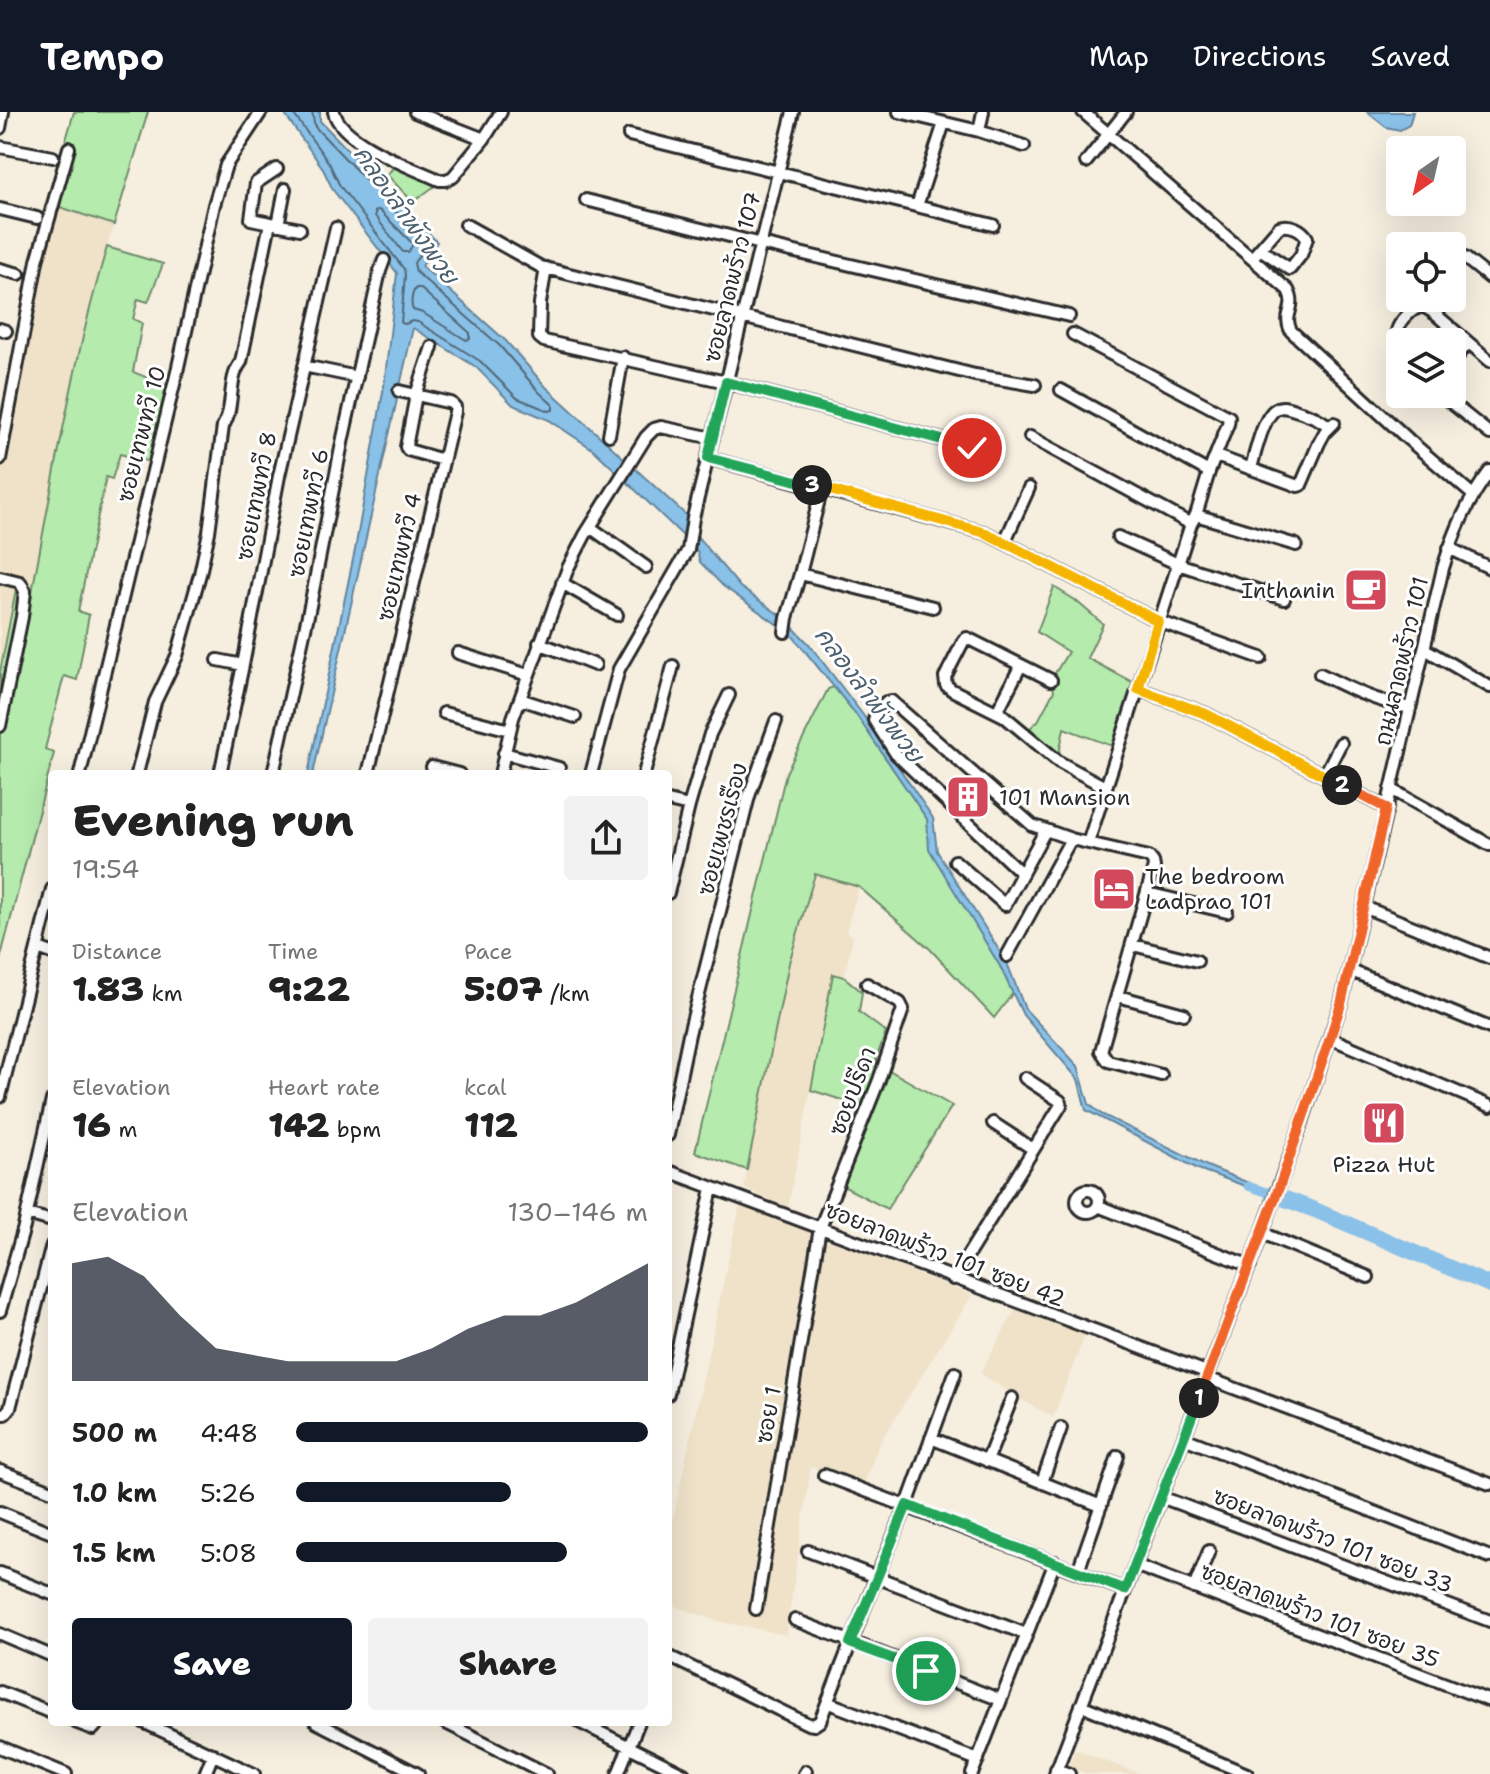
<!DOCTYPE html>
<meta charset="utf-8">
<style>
body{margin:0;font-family:"Shantell Sans","Playpen Sans Thai",sans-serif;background:#f2f2f2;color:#222;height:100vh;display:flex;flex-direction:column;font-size:30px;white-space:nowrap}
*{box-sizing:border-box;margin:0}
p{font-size:26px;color:#767676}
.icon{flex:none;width:44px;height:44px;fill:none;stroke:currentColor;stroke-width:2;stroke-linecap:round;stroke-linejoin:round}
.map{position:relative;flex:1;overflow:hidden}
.drawer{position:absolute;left:48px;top:658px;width:624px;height:956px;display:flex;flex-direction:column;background:#fff;border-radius:8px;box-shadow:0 8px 32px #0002}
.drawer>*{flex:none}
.needle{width:52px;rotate:214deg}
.fabs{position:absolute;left:1386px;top:24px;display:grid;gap:16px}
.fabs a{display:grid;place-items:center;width:80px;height:80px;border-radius:8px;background:#fff;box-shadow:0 8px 32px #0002;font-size:40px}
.pin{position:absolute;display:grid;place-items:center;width:68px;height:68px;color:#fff;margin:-34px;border:4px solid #fff;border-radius:50%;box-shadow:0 2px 8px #0007}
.km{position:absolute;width:40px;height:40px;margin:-20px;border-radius:50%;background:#222;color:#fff;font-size:22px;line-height:40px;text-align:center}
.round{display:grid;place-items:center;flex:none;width:84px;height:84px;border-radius:8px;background:#f2f2f2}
.overview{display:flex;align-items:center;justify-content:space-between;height:136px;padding:0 24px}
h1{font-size:44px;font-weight:800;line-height:60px}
.metrics{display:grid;grid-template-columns:repeat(3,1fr);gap:12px;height:136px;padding:8px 24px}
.metrics div{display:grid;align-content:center}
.metrics b{font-size:34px;font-weight:800}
.metrics small{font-size:22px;font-weight:400}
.metrics p{font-size:22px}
.chart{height:224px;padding:16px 24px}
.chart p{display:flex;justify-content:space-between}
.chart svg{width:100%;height:144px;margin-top:8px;fill:#111827;opacity:.7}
.button{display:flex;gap:16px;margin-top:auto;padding:16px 24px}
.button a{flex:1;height:92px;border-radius:8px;background:#111827;color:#fff;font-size:32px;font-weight:800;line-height:92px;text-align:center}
.button a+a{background:#f2f2f2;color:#222}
ul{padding:0 24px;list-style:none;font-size:26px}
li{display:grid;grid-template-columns:128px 96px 1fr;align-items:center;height:60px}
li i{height:20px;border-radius:10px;background:#111827}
header{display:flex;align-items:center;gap:48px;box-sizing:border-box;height:112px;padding:0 40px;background:#111827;color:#fff}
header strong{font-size:38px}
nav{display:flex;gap:44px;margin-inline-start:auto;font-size:28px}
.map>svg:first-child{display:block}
</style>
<header>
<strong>Tempo</strong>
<nav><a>Map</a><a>Directions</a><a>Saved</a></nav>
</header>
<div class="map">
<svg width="1490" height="1662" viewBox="0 0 1490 1662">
<rect width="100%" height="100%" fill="#f6eedf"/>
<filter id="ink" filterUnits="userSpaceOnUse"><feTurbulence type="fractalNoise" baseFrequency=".0125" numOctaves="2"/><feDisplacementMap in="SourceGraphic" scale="16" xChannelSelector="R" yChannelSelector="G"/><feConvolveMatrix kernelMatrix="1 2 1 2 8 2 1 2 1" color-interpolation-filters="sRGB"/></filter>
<g filter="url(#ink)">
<path fill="#efe2c9" d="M48 91 114 113 93 179 62 322 32 480 16 477 0 560V319L31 146Z
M815 762 859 775 846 820 853 825 844 865 833 862 788 1096 744 1076 789 851Z
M740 1093 972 1183 879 1332 864 1372 811 1355 786 1523 718 1509 668 1492V1430Z
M1016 1197 1086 1221 1053 1305 1018 1286 980 1261Z
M1075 1637 1140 1662H1087L1069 1655Z"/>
<path fill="#b5ebad" stroke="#708b6c" stroke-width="2" d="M74 0H148L114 113 48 91Z
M396 52 436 73 413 90 387 63Z
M107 135 163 152 148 190 138 187 133 207 142 211 133 260 168 274 150 350 120 342 112 367 106 365 78 499 89 503 77 568 64 564 45 637 54 641 0 848V560L16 477 32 480C54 365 73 248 107 135Z
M1054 475 1075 488 1103 512 1087 546 1136 572 1115 635 1064 616 1059 642 1027 619 1038 609 1054 579 1051 568 1068 540 1037 520Z
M834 575 855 601 927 707 930 737 1000 854 1013 881 994 906 930 837 859 775 815 762 789 851 747 1058 695 1040 786 661 828 577Z
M833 862 844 865 862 880 859 900 886 920 875 950 952 994 887 1097 841 1073 873 998 811 978Z"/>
<path fill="#8ac1e8" stroke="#64859c" stroke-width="2" d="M283 0H320V9L437 130 422 154 506 229 546 275 686 403 696 423 740 475 784 506 809 532 863 603 933 706 937 739 1007 851 1025 897 1078 954 1089 992 1101 1002 1207 1054 1261 1076 1259 1079 1198 1057 1086 998 1078 967 1023 903 1000 854 929 737 927 707 855 601 792 523 723 474 700 450 697 439 682 423 594 338 549 308 513 293 476 255 413 216 313 662H308L355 438 384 274 397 161 333 78 322 55Z
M1367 0H1413L1409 13 1400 18 1386 15Z"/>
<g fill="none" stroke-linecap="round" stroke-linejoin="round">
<path stroke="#516777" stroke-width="2" d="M292 0 329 51 340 74 404 157 405 163 401 211 405 212 412 209 418 210 480 249 517 286 549 299 553 298V293L539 280 500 234 416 160 414 151 425 134V130L315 15 312 0
M379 98 412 131V134L408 140H403L375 104V99Z
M416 176H420L470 221V227L466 228 423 201 413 198C410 192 412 180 416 176Z"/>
<path stroke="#8ac1e8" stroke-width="9" d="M1248 1074 1272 1082"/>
<path stroke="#8ac1e8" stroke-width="16" d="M1272 1082 1315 1098 1490 1173"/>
<g stroke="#2b2b2b" stroke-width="16">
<path id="minor" d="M334 0C341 30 411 55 439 68H446L453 65 484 27 501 0
M415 0 484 27
M899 0 979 19 1024 34
M1083 0 1288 178C1298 197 1282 201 1291 219L1409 328 1473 383
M0 16 3 0
M979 19 983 0
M629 23 993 113
M0 35 53 45
M1086 50 1126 0
M277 57 256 71 251 107 300 117
M586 88 761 132 1069 204
M917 94 944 11
M0 97 37 106
M278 113 285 77
M466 113 541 155 975 263 1035 273
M1252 146 1279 115C1289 111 1302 117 1307 126L1301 143 1290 157 1260 137
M1465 146 1490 166
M546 156 540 191 539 225 544 229 726 270 972 336
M0 157 19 162
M0 217 6 219
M1073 222 1229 305 1228 312 1209 360 1196 403 1191 412 1088 731
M1403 230C1399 226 1396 225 1397 219 1399 210 1413 195 1422 195 1426 195 1431 199 1434 201L1490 249
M432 235 416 283 406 335 408 338 443 348
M1452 251 1468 231
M304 254 357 265
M1061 278 1209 360
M1444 285 1490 322
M609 323 623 245
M1030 325 1191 412
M1216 344 1298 374 1301 373 1319 331 1325 320 1334 311
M708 346 986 421 1158 509 1261 546
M0 347 37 149 69 36
M1251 356C1255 342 1263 304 1276 297 1283 292 1293 298 1301 300 1312 304 1321 307 1329 315
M1196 403 1296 433
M590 415 646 455
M1118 425 1178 452 1284 487
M1005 429 1029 376
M1449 436 1490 456
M800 462 933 495
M0 465 20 470 25 479 22 505 0 614
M562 471 617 503
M785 520 787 506 800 462 822 376
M539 531 595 553
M1425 537 1490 575
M458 541 528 563
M218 548 243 553
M1320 562C1352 578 1375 589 1410 596
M1051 568 967 526 964 528 945 565 946 573 952 578 1004 604 1059 650 1105 675
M1138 577 1206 602 1386 696
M520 587 575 605
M997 600 1021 553
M444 601 510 618
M504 641 559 656
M432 655 459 662
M80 662 176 264 214 93 226 53 261 0
M137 662 155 590 177 544 200 462 209 420 223 314C235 295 227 268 241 250L270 111
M220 662 243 553 279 364 336 116
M273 662 310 494 343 326 380 159 384 148
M368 662 455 300V295L451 291 399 279
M500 662 513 606 568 456 585 423 646 325 654 317 661 315 713 326
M591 662 619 557 688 438 693 406 793 0
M644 662 673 554
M1324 664 1341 631
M1391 677 1490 733
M668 689 689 694
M955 749 1005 793 1045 719
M1022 762 896 642 874 608 876 601 886 590 891 589 1032 713 1071 727 1149 745 1153 750 1154 755 1101 939 1108 949 1161 963
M668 781 689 694 710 622 729 583
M1147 781 1227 800
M1364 795 1490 846
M1133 833 1197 849
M38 836 52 841
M1007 844 1071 727
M1349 858 1490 916
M1118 884 1184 902
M1330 926 1490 994
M0 985 52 777
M993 1011 1033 1037
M668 1023 689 922 749 684 776 609
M668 1059 1209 1261
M1077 1089a11 11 0 1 1 22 0a11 11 0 1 1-22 0Z
M1098 1094 1250 1154
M27 1102 52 1109
M1262 1121 1368 1165
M953 1167 1061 993 1060 989 1025 966
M0 1199 24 1115 52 988
M1207 1266 1490 1372
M668 1282 712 1076
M0 1302H5L10 1296 52 1133
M931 1326 1101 1394
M1184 1326 1490 1445
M987 1349 1012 1286
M0 1359 52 1379
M824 1363 1125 1478
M1042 1370 1061 1316
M1161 1385 1490 1509
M0 1400 52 1421
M808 1439 1026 1522
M1135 1453 1490 1589
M1078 1459 1118 1344
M0 1461 52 1482
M1194 1476 1209 1439
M756 1497 820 1116 879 968 903 897 900 891 867 872
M795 1508 1001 1588
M0 1522 52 1544
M668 1544 808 1612 814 1613 820 1609 877 1464 907 1393 955 1261
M0 1580 52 1601
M829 1591 978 1648
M1081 1593 1247 1662
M75 1610 93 1617 99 1610
M143 1610 254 1662
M316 1610 418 1662
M444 1610 547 1662
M579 1610 684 1662
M0 1635 66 1662
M1056 1657 1069 1662
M205 1662 213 1642
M618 1662 639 1610
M804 1662 806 1659
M972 1662 1055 1450
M1055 1662 1262 1121 1302 1010 1341 892 1443 456C1454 421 1467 389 1490 359"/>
</g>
<use href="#minor" stroke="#fff" stroke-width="10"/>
</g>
</g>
<g fill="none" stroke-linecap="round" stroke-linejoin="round" filter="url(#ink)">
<g stroke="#fff" stroke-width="16">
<path id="split-1" d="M926 1559 850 1531 907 1393 1125 1478 1199 1286"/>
</g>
<g stroke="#fff" stroke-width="16">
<path id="split-2" d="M1199 1286 1280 1073 1330 926 1341 892 1386 696 1342 673"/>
</g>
<g stroke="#fff" stroke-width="16">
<path id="split-3" d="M812 373 986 421 1158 509 1138 577 1206 602 1342 673"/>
</g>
<g stroke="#fff" stroke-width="16">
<path id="split-4" d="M812 373 708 346 726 270 972 336"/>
</g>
<use href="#split-1" stroke="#22a559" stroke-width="10"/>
<use href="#split-2" stroke="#f0652b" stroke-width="10"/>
<use href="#split-3" stroke="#f5b400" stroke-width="10"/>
<use href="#split-4" stroke="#22a559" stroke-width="10"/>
</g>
<defs>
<g id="cafe-square" transform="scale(2.3)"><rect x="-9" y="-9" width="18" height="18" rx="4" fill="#d1495b" stroke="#fff"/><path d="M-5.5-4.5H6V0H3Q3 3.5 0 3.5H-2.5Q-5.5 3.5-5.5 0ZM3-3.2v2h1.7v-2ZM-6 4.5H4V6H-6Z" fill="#fff"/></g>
<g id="building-square" transform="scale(2.3)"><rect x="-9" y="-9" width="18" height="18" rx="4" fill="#d1495b" stroke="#fff"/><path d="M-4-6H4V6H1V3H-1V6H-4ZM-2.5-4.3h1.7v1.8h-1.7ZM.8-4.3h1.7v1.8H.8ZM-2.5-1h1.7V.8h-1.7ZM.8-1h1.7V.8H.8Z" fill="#fff"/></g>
<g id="hotel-square" transform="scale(2.3)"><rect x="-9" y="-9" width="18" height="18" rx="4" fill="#d1495b" stroke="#fff"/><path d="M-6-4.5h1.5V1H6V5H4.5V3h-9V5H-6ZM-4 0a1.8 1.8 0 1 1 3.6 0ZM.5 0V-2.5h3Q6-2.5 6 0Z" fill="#fff"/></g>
<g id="restaurant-square" transform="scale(2.3)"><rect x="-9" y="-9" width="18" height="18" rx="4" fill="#d1495b" stroke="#fff"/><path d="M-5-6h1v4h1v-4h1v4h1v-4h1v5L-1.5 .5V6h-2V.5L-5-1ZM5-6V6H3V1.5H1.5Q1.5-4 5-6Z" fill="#fff"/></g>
</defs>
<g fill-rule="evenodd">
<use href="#cafe-square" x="1366" y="478"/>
<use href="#building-square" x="968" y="685"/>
<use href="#hotel-square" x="1114" y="777"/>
<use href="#restaurant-square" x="1384" y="1011"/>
</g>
<g text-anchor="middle" stroke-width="6" stroke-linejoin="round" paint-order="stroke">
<g font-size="22" fill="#2b2b2b" stroke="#fff">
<text transform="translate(732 165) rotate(-76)" y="8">ซอยลาดพร้าว 107</text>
<text transform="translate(141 322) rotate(-76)" y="8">ซอยเทพทวี 10</text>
<text transform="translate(256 384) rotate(-79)" y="8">ซอยเทพทวี 8</text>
<text transform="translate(308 401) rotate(-79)" y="8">ซอยเทพทวี 6</text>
<text transform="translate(399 445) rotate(-77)" y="8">ซอยเทพทวี 4</text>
<text transform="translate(1401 549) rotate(-77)" y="8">ถนนลาดพร้าว 101</text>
<text transform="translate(722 717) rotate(-75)" y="8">ซอยเพชรเรือง</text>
<text transform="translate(852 979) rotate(-69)" y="8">ซอยปรีดา</text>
<text transform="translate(945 1142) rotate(21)" y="8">ซอยลาดพร้าว 101 ซอย 42</text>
<text transform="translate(768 1303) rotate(-80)" y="8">ซอย 1</text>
<text transform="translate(1333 1428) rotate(21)" y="8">ซอยลาดพร้าว 101 ซอย 33</text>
<text transform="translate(1320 1503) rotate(21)" y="8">ซอยลาดพร้าว 101 ซอย 35</text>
</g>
<g font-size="22" fill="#2b2b2b" stroke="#fff" text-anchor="start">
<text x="1335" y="486" text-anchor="end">Inthanin</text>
<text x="999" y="693">101 Mansion</text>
<text x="1145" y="772">The bedroom<tspan x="1145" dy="25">Ladprao 101</tspan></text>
<text x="1384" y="1060" text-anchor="middle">Pizza Hut</text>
</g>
<g font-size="24" font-style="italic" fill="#4c606d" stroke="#fff">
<text transform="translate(406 103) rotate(55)" y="8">คลองลำพังพวย</text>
<text transform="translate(869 583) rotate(53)" y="8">คลองลำพังพวย</text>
</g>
</g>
</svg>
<div class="fabs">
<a><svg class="needle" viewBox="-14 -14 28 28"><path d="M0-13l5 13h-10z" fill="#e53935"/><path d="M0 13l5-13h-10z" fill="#767676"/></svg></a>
<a><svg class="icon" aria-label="locate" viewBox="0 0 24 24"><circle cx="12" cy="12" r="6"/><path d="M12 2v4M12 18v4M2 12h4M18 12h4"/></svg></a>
<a><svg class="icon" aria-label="layers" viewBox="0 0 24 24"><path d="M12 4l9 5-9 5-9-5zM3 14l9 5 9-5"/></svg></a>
</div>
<div class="pin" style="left:926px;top:1559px;background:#1e9e55"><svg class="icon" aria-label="arrive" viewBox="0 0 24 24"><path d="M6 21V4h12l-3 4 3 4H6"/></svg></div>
<div class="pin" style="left:972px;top:336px;background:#d93025"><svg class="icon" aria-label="check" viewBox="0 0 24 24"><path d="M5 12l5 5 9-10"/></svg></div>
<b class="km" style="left:1199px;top:1286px">1</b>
<b class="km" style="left:1342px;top:673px">2</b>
<b class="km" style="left:812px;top:373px">3</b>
<section class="drawer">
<div class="overview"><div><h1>Evening run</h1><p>19:54</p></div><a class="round"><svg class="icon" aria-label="share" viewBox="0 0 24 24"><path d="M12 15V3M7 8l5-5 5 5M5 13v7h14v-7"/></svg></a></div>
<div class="metrics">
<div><p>Distance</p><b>1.83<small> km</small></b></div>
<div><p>Time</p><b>9:22</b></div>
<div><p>Pace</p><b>5:07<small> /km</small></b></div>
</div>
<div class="metrics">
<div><p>Elevation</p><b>16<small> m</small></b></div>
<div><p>Heart rate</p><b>142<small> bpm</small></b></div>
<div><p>kcal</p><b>112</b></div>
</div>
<div class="chart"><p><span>Elevation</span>130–146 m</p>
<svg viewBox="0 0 160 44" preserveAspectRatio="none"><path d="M0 44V8L10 6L20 12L30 24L40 34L50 36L60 38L70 38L80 38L90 38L100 34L110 28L120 24L130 24L140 20L150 14L160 8V44z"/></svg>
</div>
<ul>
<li><b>500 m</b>4:48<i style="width:100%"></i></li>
<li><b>1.0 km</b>5:26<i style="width:61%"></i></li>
<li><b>1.5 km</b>5:08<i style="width:77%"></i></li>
</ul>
<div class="button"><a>Save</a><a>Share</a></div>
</section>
</div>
